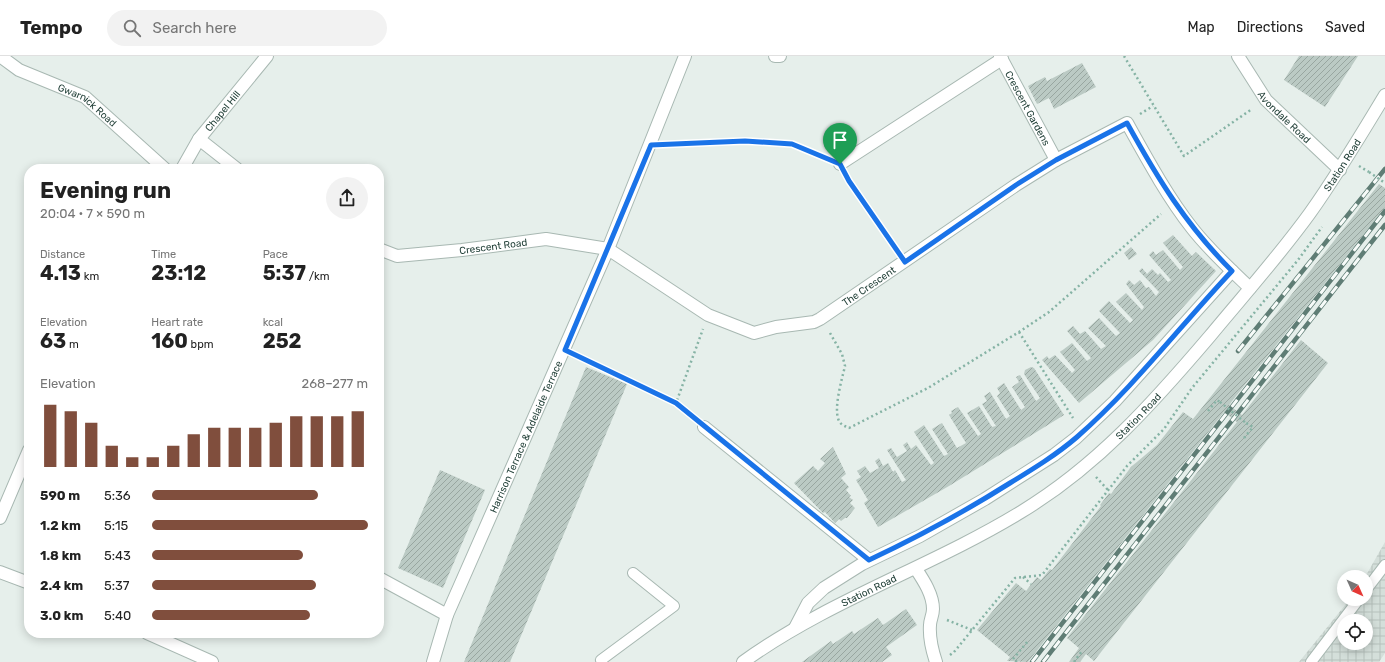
<!DOCTYPE html>
<meta charset="utf-8">
<style>
body{margin:0;font-family:Rubik,sans-serif;background:#f2f2f2;color:#222;height:100vh;display:flex;flex-direction:column;font-size:15px;white-space:nowrap}
*{box-sizing:border-box;margin:0}
p{font-size:13px;color:#767676}
.icon{flex:none;width:22px;height:22px;fill:none;stroke:currentColor;stroke-width:2;stroke-linecap:round;stroke-linejoin:round}
.map{position:relative;flex:1;overflow:hidden}
.details{position:absolute;left:24px;top:108px;width:360px;height:474px;display:flex;flex-direction:column;background:#fff;border-radius:16px;box-shadow:0 2px 10px #0003}
.details>*{flex:none}
.needle{width:26px;rotate:135deg}
.tools{position:absolute;left:1337px;top:514px;display:grid;gap:8px}
.tools a{display:grid;place-items:center;width:36px;height:36px;border-radius:50%;background:#fff;box-shadow:0 2px 10px #0003;font-size:20px}
.pin{position:absolute;display:grid;place-items:center;width:34px;height:34px;color:#fff;margin:-41px -17px;border-radius:50% 50% 50% 0;rotate:-45deg;box-shadow:0 0 4px #0007}
.pin .icon{rotate:45deg}
.round{display:grid;place-items:center;flex:none;width:42px;height:42px;border-radius:21px;background:#f2f2f2}
.head{display:flex;align-items:center;justify-content:space-between;height:68px;padding:0 16px}
h1{font-size:22px;font-weight:700;line-height:30px}
.metrics{display:grid;grid-template-columns:repeat(3,1fr);gap:6px;height:68px;padding:4px 16px}
.metrics div{display:grid;align-content:center}
.metrics b{font-size:20px;font-weight:700}
.metrics small{font-size:11px;font-weight:400}
.metrics p{font-size:11px}
.chart{height:112px;padding:8px 16px}
.chart p{display:flex;justify-content:space-between}
.chart svg{width:100%;height:72px;margin-top:4px;stroke:#804e3d;stroke-width:6}
ul{padding:0 16px;list-style:none;font-size:13px}
li{display:grid;grid-template-columns:64px 48px 1fr;align-items:center;height:30px}
li i{height:10px;border-radius:5px;background:#804e3d}
header{display:flex;align-items:center;gap:24px;box-sizing:border-box;height:56px;padding:0 20px;background:#fff;border-bottom:1px solid #e0e0e0}
header strong{font-size:19px}
nav{display:flex;gap:22px;margin-inline-start:auto;font-size:14px}
.search{width:280px;height:36px;background:#f2f2f2;display:flex;align-items:center;gap:10px;box-sizing:border-box;padding:0 14px;border-radius:22px;color:#767676;font-size:15px}
.map>svg:first-child{display:block}
</style>
<header>
<strong>Tempo</strong>
<div class="search"><svg class="icon" aria-label="search" viewBox="0 0 24 24"><circle cx="10" cy="10" r="6"/><path d="M15 15l6 6"/></svg>Search here</div>
<nav><a>Map</a><a>Directions</a><a>Saved</a></nav>
</header>
<div class="map">
<svg width="1385" height="606" viewBox="0 0 1385 606">
<defs>
<pattern id="industrial-grid" width="8" height="8" patternUnits="userSpaceOnUse"><rect width="8" height="8" fill="#d4dfda"/><path d="M0 4h8M4 0v8" fill="none" stroke="#b6c1bc"/></pattern>
<pattern id="building-hatch" width="6" height="6" patternUnits="userSpaceOnUse"><rect width="6" height="6" fill="#bbcac4"/><path d="M-1 1l2-2M0 6l6-6M5 7l2-2" fill="none" stroke="#98a6a0"/></pattern>
</defs>
<rect width="100%" height="100%" fill="#e6efeb"/>
<path fill="url(#industrial-grid)" fill-rule="evenodd" d="M1385 486V597L1379 606H1299L1350 543H1366L1365 521ZM1344 565H1366V587H1344Z"/>
<path fill="url(#building-hatch)" d="M1299 0H1358L1325 51 1284 24Z
M1082 7 1096 31 1054 53 1049 42 1037 48 1028 30 1045 21 1047 25Z
M1379 128 1385 132V151L1229 349 1242 359 1301 284 1328 307 1094 605 1086 598 1080 606H1069L1079 592 1067 582 1237 366 1224 356 1028 606 1007 605 1010 601 977 574 1016 527 1026 535 1037 521 1041 524 1050 513 1052 514 1101 450 1100 449 1109 437 1111 438 1131 411 1157 389 1183 356 1193 363Z
M1173 179 1192 200 1196 196 1216 215 1153 284 1079 347 1042 304 1047 300 1049 303 1055 299 1072 317 1075 314 1060 296 1072 287 1087 305 1091 302 1067 275 1073 270 1080 278 1085 275 1101 293 1106 290 1088 272 1099 262 1116 280 1120 277 1099 255 1109 245 1130 267 1133 264 1116 246 1126 237 1142 254 1144 251 1126 228 1129 224 1134 229 1140 224 1146 232 1149 231 1156 240 1159 236 1139 215 1142 212 1147 218 1152 213 1158 219 1160 217 1168 226 1171 224 1149 199 1153 195 1156 199 1163 194 1180 214 1183 211 1163 187Z
M1131 191 1137 198 1129 204 1124 197Z
M586 311 627 328 510 606H464Z
M1031 311 1034 312 1064 359 949 430 878 471 864 447 868 444 856 424 861 421 857 415 865 410 870 417 879 412 875 405 879 402 883 410 888 407 893 416 895 414 902 426 906 424 887 394 891 392 897 401 907 395 903 389 907 386 911 393 916 389 931 409 934 407 914 376 924 369 944 400 948 398 932 373 942 367 957 392 966 387 949 359 952 357 951 355 958 351 978 380 981 378 967 357 979 350 992 371 996 370 982 348 987 345 984 340 990 336 1006 363 1010 360 997 340 1000 337 997 332 1004 327 1021 354 1025 351 1012 331 1019 326 1016 321 1020 319 1036 345 1040 342 1024 318 1025 314Z
M833 391 846 418 841 422 849 431 846 434 851 440 849 441 853 444 850 447 855 452 847 462H845L841 465 839 463 835 467 825 456 823 457 794 427 813 410 818 415 825 407 820 403Z
M440 414 485 434 443 532 398 512Z
M906 553 917 569 886 591 892 599 882 606H802L831 585 833 588 852 575 854 578 878 562 883 569Z"/>
<g fill="none" stroke-linecap="round" stroke-linejoin="round">
<g stroke="#a8b8b2" stroke-width="12">
<path id="service" d="M1366 534 1385 509
M602 606 601 604 674 550 633 517
M1311 606 1359 543"/>
</g>
<g stroke="#a8b8b2" stroke-width="14">
<g id="minor">
<path id="s1" d="M0 0 19 14 85 41 165 113"/>
<path d="M775 0H780"/>
<path id="s2" d="M1000 0 1056 104"/>
<path id="s3" d="M1238 0 1266 44 1340 114"/>
<path d="M199 83 237 113"/>
<path d="M840 108 1002 3"/>
<path id="s4" d="M182 113 199 83 267 0"/>
<path id="s5" d="M379 193 397 200 462 194 546 183 608 193 708 259 754 277 776 271 814 266 820 263 1016 129 1056 104 1127 67C1147 103 1167 140 1192 172 1209 194 1230 213 1250 232"/>
<path d="M704 371 869 504"/>
<path d="M0 462 29 394"/>
<path d="M916 513C924 525 933 539 933 553 933 559 930 564 930 569 929 582 932 594 936 606"/>
<path d="M0 516 29 527"/>
<path d="M379 522 447 559"/>
<path d="M795 572 808 547 824 532 862 508 920 480 985 443 1054 399 1076 382 1115 345 1232 215"/>
<path d="M147 577 212 606"/>
<path id="s6" d="M433 606 447 559 608 193 685 0"/>
</g>
</g>
<g stroke="#a8b8b2" stroke-width="14">
<g id="tertiary">
<path id="s7" d="M743 606C829 544 931 511 1021 456 1097 410 1153 347 1210 280 1243 240 1279 200 1310 157 1337 119 1361 79 1385 39"/>
</g>
</g>
<path stroke="#86b3a5" stroke-width="2.5" stroke-dasharray="2 3" stroke-linecap="butt" d="M1124 0 1184 100 1252 53
M1140 58 1153 50
M667 88 745 85 792 88 825 101
M1359 110 1369 116
M848 122 895 193
M1019 276 1073 362
M830 277 842 298 845 310C842 323 833 353 839 365 841 369 845 370 849 372L928 332 1019 276 1049 256 1161 158
M577 299 676 347
M1208 355 1217 344 1220 346
M693 361 676 347 703 273
M1244 382 1253 371 1246 367
M1096 421 1108 434
M1023 521 1031 528
M947 564 972 574
M950 599 954 596 1015 522 1042 519 1127 410 1164 373 1192 332 1298 204 1322 171
M1017 606 1013 603 1028 585
M1074 606 1082 595"/>
<use href="#service" stroke="#fff" stroke-width="10"/>
<use href="#minor" stroke="#fff" stroke-width="12"/>
<use href="#tertiary" stroke="#fff" stroke-width="12"/>
<g stroke="#5f7d75" stroke-width="4.5">
<path id="rail" d="M1238 295 1385 113
M1032 606 1385 155
M1043 606 1385 169"/>
</g>
<use href="#rail" stroke="#f7fbf9" stroke-width="3" stroke-dasharray="9" stroke-linecap="butt"/>
<path stroke="#86b3a5" stroke-width="2.5" stroke-dasharray="2 3" stroke-linecap="butt" d="M1369 116 1385 127
M1220 346 1246 367"/>
</g>
<g fill="none" stroke-linecap="round" stroke-linejoin="round">
<g stroke="#fff" stroke-width="8">
<path id="route" d="M1127 67C1158 123 1186 169 1232 215 1180 270 1134 331 1077 381 1056 399 1033 413 1010 427 964 456 918 481 869 504L676 347 565 294 651 89 745 85 792 88 840 108 849 125 905 206 1016 129 1056 104Z"/>
</g>
<use href="#route" stroke="#1a73e8" stroke-width="5"/>
</g>
<g text-anchor="middle" stroke-width="3.5" stroke-linejoin="round" paint-order="stroke">
<g font-size="10" fill="#24423a" stroke="#f7fbf9">
<text dy="4" stroke="none"><textPath href="#s1" startOffset="101">Gwarnick Road</textPath></text>
<text dy="4" stroke="none"><textPath href="#s2" startOffset="59">Crescent Gardens</textPath></text>
<text dy="4" stroke="none"><textPath href="#s4" startOffset="71">Chapel Hill</textPath></text>
<text dy="4" stroke="none"><textPath href="#s3" startOffset="77">Avondale Road</textPath></text>
<text dy="4" stroke="none"><textPath href="#s7" startOffset="792">Station Road</textPath></text>
<text dy="4" stroke="none"><textPath href="#s5" startOffset="116">Crescent Road</textPath></text>
<text dy="4" stroke="none"><textPath href="#s5" startOffset="528">The Crescent</textPath></text>
<text dy="4" stroke="none"><textPath href="#s7" startOffset="468">Station Road</textPath></text>
<text dy="4" stroke="none"><textPath href="#s6" startOffset="244">Harrison Terrace &amp; Adelaide Terrace</textPath></text>
<text dy="4" stroke="none"><textPath href="#s7" startOffset="145">Station Road</textPath></text>
</g>
</g>
</svg>
<div class="tools">
<a><svg class="needle" viewBox="-14 -14 28 28"><path d="M0-13l5 13h-10z" fill="#e53935"/><path d="M0 13l5-13h-10z" fill="#767676"/></svg></a>
<a><svg class="icon" aria-label="locate" viewBox="0 0 24 24"><circle cx="12" cy="12" r="6"/><path d="M12 2v4M12 18v4M2 12h4M18 12h4"/></svg></a>
</div>
<div class="pin" style="left:840px;top:108px;background:#1e9e55"><svg class="icon" aria-label="arrive" viewBox="0 0 24 24"><path d="M6 21V4h12l-3 4 3 4H6"/></svg></div>
<section class="details">
<div class="head"><div><h1>Evening run</h1><p>20:04 · 7 × 590 m</p></div><a class="round"><svg class="icon" aria-label="share" viewBox="0 0 24 24"><path d="M12 15V3M7 8l5-5 5 5M5 13v7h14v-7"/></svg></a></div>
<div class="metrics">
<div><p>Distance</p><b>4.13<small> km</small></b></div>
<div><p>Time</p><b>23:12</b></div>
<div><p>Pace</p><b>5:37<small> /km</small></b></div>
</div>
<div class="metrics">
<div><p>Elevation</p><b>63<small> m</small></b></div>
<div><p>Heart rate</p><b>160<small> bpm</small></b></div>
<div><p>kcal</p><b>252</b></div>
</div>
<div class="chart"><p><span>Elevation</span>268–277 m</p>
<svg viewBox="0 0 160 44" preserveAspectRatio="none"><path d="M5 44V6M15 44V10M25 44V17M35 44V31M45 44V38M55 44V38M65 44V31M75 44V24M85 44V20M95 44V20M105 44V20M115 44V17M125 44V13M135 44V13M145 44V13M155 44V10"/></svg>
</div>
<ul>
<li><b>590 m</b>5:36<i style="width:77%"></i></li>
<li><b>1.2 km</b>5:15<i style="width:100%"></i></li>
<li><b>1.8 km</b>5:43<i style="width:70%"></i></li>
<li><b>2.4 km</b>5:37<i style="width:76%"></i></li>
<li><b>3.0 km</b>5:40<i style="width:73%"></i></li>
</ul>
</section>
</div>
